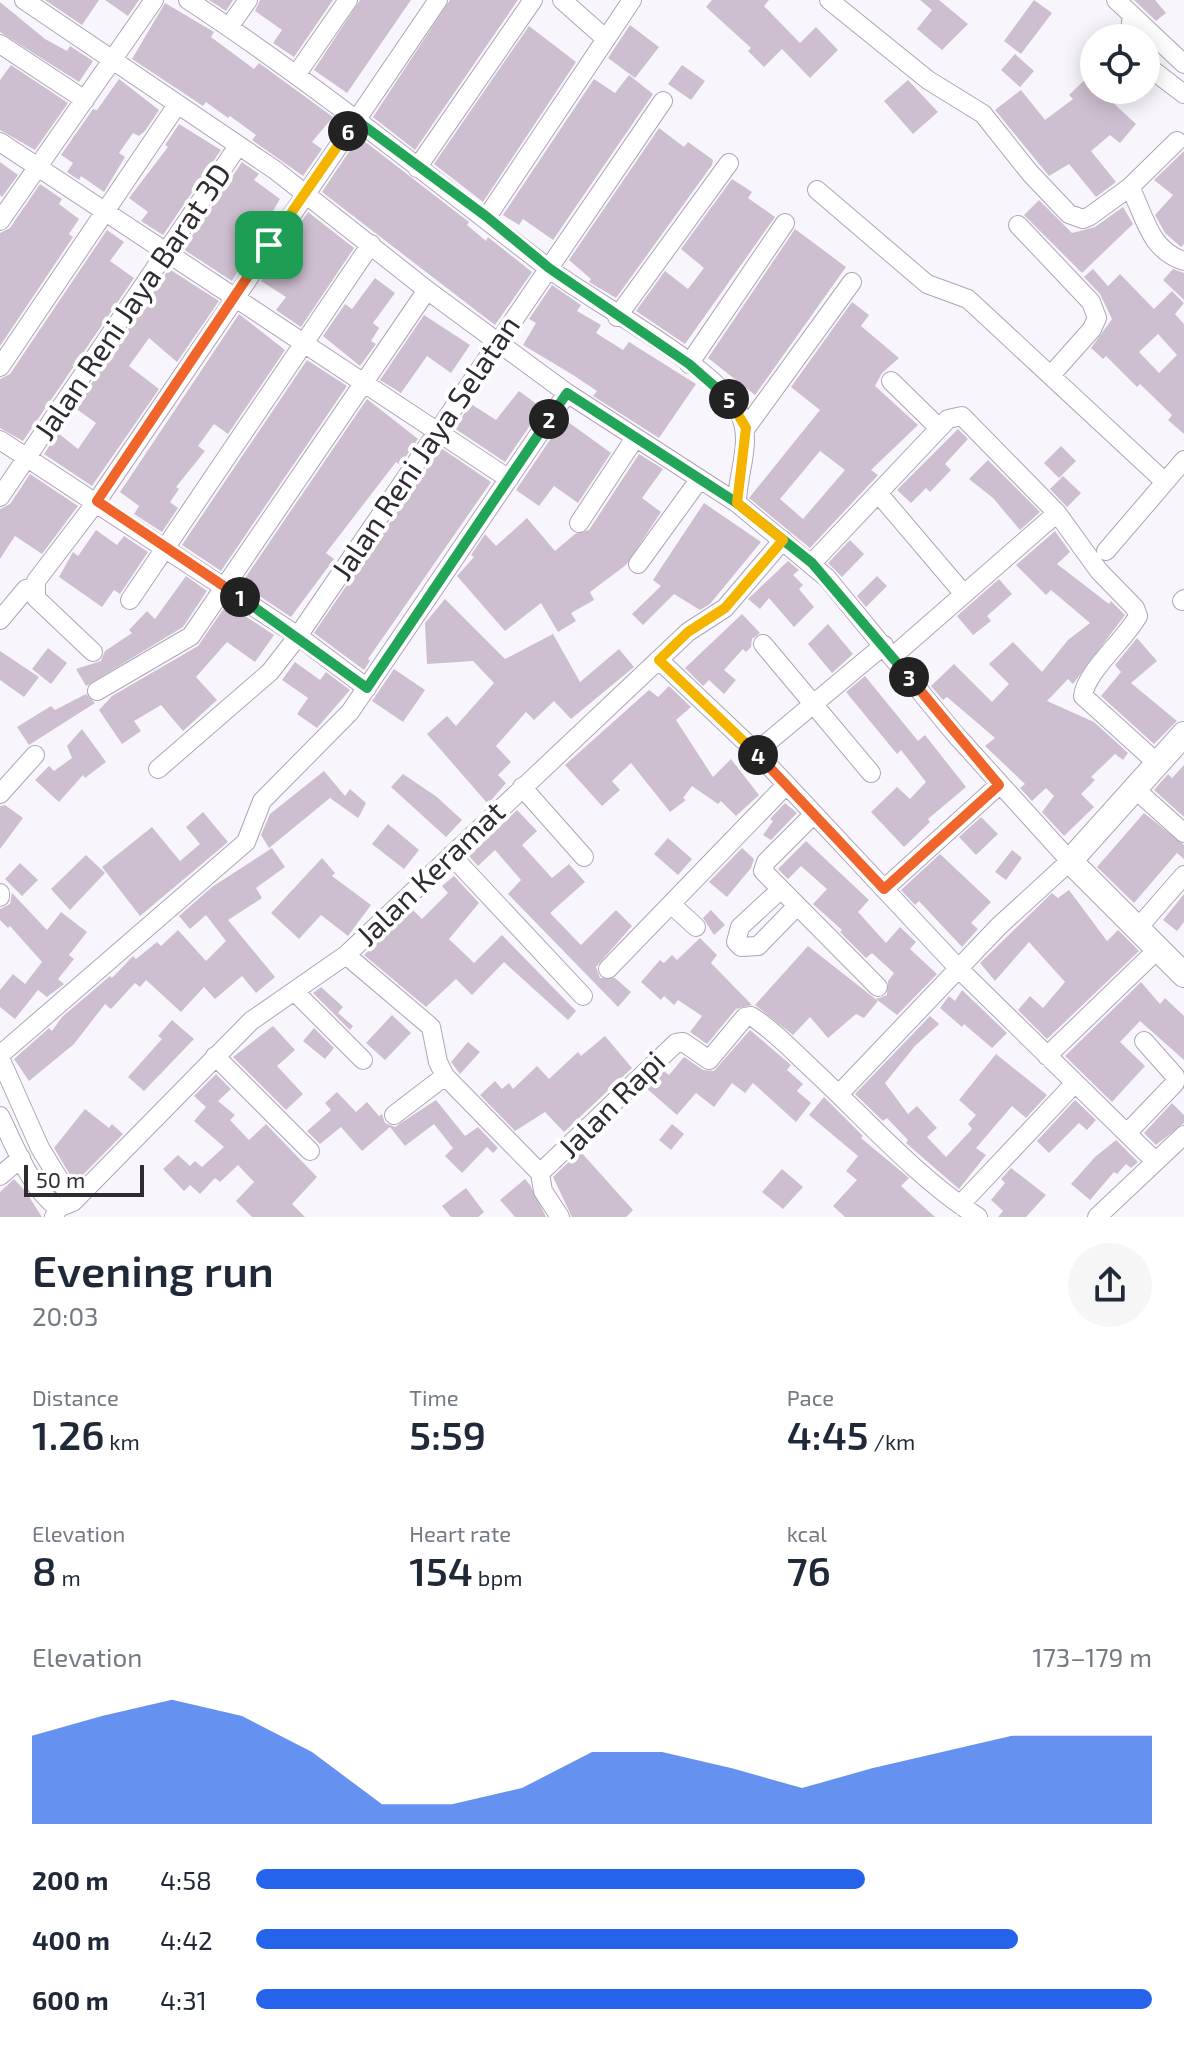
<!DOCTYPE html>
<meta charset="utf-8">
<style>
body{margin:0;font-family:"Exo 2",sans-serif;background:#f6f6f7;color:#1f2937;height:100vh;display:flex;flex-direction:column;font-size:30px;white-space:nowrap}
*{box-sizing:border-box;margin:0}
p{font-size:26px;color:#747a83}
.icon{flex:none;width:44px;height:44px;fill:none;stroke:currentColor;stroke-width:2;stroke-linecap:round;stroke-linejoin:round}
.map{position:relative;height:1217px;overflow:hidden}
.drawer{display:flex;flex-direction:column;background:#fff;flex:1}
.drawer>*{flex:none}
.tools{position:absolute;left:1080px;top:24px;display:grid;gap:16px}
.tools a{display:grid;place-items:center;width:80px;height:80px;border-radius:50%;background:#fff;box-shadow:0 4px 20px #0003;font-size:40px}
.scale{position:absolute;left:24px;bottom:20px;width:120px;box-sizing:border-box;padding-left:8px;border:4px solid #2e2b32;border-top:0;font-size:22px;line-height:28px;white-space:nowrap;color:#2e2b32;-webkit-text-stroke:6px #fff;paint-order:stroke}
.pin{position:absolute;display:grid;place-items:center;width:68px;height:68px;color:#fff;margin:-34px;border-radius:16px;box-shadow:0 4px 12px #0006}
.km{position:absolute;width:40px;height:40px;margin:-20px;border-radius:50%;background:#222;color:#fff;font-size:22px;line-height:40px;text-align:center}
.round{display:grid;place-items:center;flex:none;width:84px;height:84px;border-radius:42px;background:#f6f6f7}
.overview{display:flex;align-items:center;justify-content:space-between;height:136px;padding:0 32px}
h1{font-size:44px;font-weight:600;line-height:60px}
.figures{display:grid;grid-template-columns:repeat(3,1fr);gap:12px;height:136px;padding:8px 32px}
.figures div{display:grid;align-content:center}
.figures b{font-size:40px;font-weight:600}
.figures small{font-size:22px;font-weight:400}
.figures p{font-size:22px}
.chart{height:224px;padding:16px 32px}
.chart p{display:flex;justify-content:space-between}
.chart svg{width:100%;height:144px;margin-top:8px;fill:#2563eb;opacity:.7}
ul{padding:0 32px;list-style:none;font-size:26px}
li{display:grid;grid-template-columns:128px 96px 1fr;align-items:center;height:60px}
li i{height:20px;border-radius:10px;background:#2563eb}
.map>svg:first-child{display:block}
</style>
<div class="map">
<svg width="1184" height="1217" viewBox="0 0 1184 1217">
<rect width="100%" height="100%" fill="#f9f5fd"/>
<path fill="#cebfd0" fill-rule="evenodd" d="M45 0H99L82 25Z
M105 0H139L128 16Z
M209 0H233L226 11Z
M260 0H333L294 57 273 43 282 30 255 11Z
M360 0H411L347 93 314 70Z
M450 0H518L415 150 373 117Z
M712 0H769L764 6 800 43 816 27 838 50 810 78 782 49 764 67 748 51 751 48 706 7Z
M920 0H939L968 24 942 50 917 29 932 10Z
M1034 0 1052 13 1021 54 1004 41Z
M1134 0H1155L1166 13 1156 21Z
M0 2 45 39 67 51 70 46 93 61 79 82 0 32Z
M165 3 214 32 211 37 254 69 259 63 333 117 312 142 322 149 303 176 252 140 256 135 230 116 228 118 206 102 203 106 132 59Z
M630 25 659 47 635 78 608 58Z
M529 26 576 62 483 202 434 164Z
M1015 54 1034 71 1020 87 1001 70Z
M11 65 68 103 35 150 0 130V80Z
M682 65 705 81 691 100 668 84Z
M1094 71V90H1099L1136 124 1120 143 1110 135 1091 151 1116 182 1096 197 1069 164 1049 176 995 110 1021 90 1045 120 1073 99 1069 95Z
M629 75 653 94 553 240 523 219 519 225 503 215 594 79 615 93Z
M119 79 159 110 145 131 139 136 133 133 119 153 125 157 104 192 81 176 79 180 67 172 73 163 61 155 93 109 97 110Z
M908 80 938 112 913 134 884 101Z
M179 124 221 150 163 235 141 221 148 212 129 198 168 147 165 145Z
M659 128 684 147 688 142 713 160 712 165 616 298 589 282 591 279 569 260Z
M359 137 469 222 467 225 486 241 488 237 532 272 495 325 322 192Z
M1184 151V244L1181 247 1165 233 1155 215 1173 195 1154 180Z
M0 162 18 175 2 197 0 195Z
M242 162 259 174 254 180 280 199 232 281 183 249Z
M732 179 752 192 748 198 775 217 685 344 636 311 665 271 688 289 704 268 681 249Z
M40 184 62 199 59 204 79 219 69 234 73 237 0 346V233L10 228Z
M1039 200 1072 233 1095 227 1123 207 1133 224 1082 273 1024 215Z
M308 212 354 248 301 327 276 310 286 297 261 281Z
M795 229 846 267 755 395 708 358Z
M107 230 124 242 110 261 134 278 23 441 0 428V379L10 374Z
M169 269 219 301 177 362 149 338 129 366 159 389 92 486 44 454 58 433 78 449 96 423 75 408Z
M1093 269 1108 286 1120 274 1154 309 1172 291 1184 303 1175 314 1184 324V434L1168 420 1172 415 1140 384 1137 387 1106 356 1103 359 1091 348 1112 319 1100 294 1084 277ZM1158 334 1177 355 1159 373 1139 352Z
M1173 269 1184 273V300L1163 280Z
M375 278 395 293 373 323 379 328 371 341 376 344 360 366 323 336 345 304 352 309Z
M552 285 581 305 577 311 601 325 596 333 623 350 629 342 696 384 659 438 593 396 597 391 573 375 523 345 536 323 529 319Z
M852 302 869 315 861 326 899 358 882 373 875 386 918 425 871 470 878 475 810 548 749 498 820 410 791 387ZM820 451 845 470 803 519 780 499Z
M239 314 285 350 228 434 214 424 198 446 205 451 176 487 179 489 170 502 178 508 162 532 134 514 139 506 120 492Z
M424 315 470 345 451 373 427 356 401 393 380 380Z
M307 360 347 386 221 571 182 545Z
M519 391 542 408 505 462 454 428 471 404 496 420Z
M367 399 418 439 400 465 396 462 326 553 334 559 291 617 241 584Z
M564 419 611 453 578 503 554 486 539 506 516 490Z
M958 429 968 439 945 464 951 470 930 492 926 488 911 503 897 490Z
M1061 446 1076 461 1059 478 1044 463Z
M441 448 491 482 368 659 370 661 364 670 314 633Z
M639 454 663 469 642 498 661 512 626 565 590 592 594 600 571 613 576 621 558 632 541 603 505 631 457 576 474 557 471 555 485 534 496 546 527 518 555 551 575 534 589 530Z
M988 460 1040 512 1020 530 993 498 969 479Z
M30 474 78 506 42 554 15 536 0 559V509L10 504Z
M1063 476 1081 493 1067 507 1050 489Z
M704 503 761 542 710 604 700 610 674 594 643 625 632 614 661 586 653 580Z
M96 530 117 545 124 536 148 552 120 594 114 590 102 607 59 577 73 552 78 556Z
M1055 531 1070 552 1057 564 1109 604 1111 601 1125 615 1073 684 1068 679 1047 701 1094 722 1128 753 1123 760 1115 754 1091 777 1095 780 1081 794 1094 807 1064 836 1042 812 1054 796 1046 788 1032 801 1020 788 1025 784 985 746 995 738 947 697 943 700 931 686 954 664 992 702 1009 684 989 664 1013 642 1042 672 1068 640 1090 623 1051 590 1046 595 1016 565Z
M850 540 864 554 842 577 828 563Z
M788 561 799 570 793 575 803 585 799 589 814 607 794 627 769 598 760 609 748 599Z
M186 576 207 591 183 627 86 686 76 669 101 661 105 651 132 633 129 630 147 611 155 619Z
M877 576 887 586 866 607 857 596Z
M999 579 1012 594 987 616 991 621 973 635 957 616Z
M445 599 505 659 553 634 580 682 619 649 634 667 571 719 554 701 534 720 526 712 496 746 511 762 498 775 506 783 488 804 427 734 447 716 456 726 494 683 473 661 427 664 425 623Z
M227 604 274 635 255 662 227 642 196 677 217 700 183 731 161 705 134 721 141 731 122 744 99 710 112 696 198 646Z
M742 614 760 633 752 639 751 647 746 652 743 649 724 670 736 680 724 694 709 680 703 686 685 668Z
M828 624 853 654 832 673 808 644Z
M1137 638 1157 661 1131 683 1177 721 1154 744 1101 696 1121 672 1115 665Z
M48 648 67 663 51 684 32 669Z
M0 651 39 677 24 697 0 680Z
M295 662 320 680 326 672 350 690 317 728 297 714 308 698 282 680Z
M394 669 425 690 403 722 372 701Z
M865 676 918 741 925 735 966 787 928 819 930 822 904 847 871 812 897 787 910 799 926 782 901 750 897 754 846 692Z
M669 686 691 707 676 720 713 777 731 759 759 795 736 816 721 801 718 804 692 786 683 798 686 800 670 812 631 763 612 781 620 790 602 806 565 765 649 690 658 697Z
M86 694 95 703 29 745 17 727 51 706 55 710Z
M82 729 106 762 85 778 83 775 59 802 35 780 49 766 54 771 72 758 67 746Z
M1184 765V817L1154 790 1168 774 1172 778Z
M324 771 345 796 350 789 366 803 360 815 358 818 330 798 269 848 261 835 270 814Z
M403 774 437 797 462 820 446 837 391 787Z
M785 803 797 813 771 840 763 835 773 821 770 819Z
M5 805 23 818 0 849V806Z
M517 810 537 831 522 845 552 878 569 864 585 882 550 913 581 945 616 910 632 926 596 967 600 978H615L631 992 618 1007 508 894 521 880 495 850 478 866 469 856Z
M203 812 228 842 140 916 102 867 152 827 180 861 200 844 186 827Z
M1144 813 1184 845V859L1177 853 1134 903 1097 867Z
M981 817 998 834 976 855 959 837Z
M388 824 419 850 404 869 372 844Z
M668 838 692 859 678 875 654 854Z
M806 841 869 900 858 912 886 943 900 927 916 942 910 949 937 974 897 1015 876 999 887 995 888 981 894 973 872 953 866 958 840 932 842 930 813 904 827 889 801 866 788 879 778 869Z
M272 848 285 867 256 888 262 898 228 920 275 977 256 993 242 976 215 999 204 987 181 1012 146 980 140 987 135 983 111 1009 105 1004 74 1044 29 1081 14 1059 49 1028 52 1031 62 1017 110 976 112 978 133 956 136 959 157 942 161 946 178 930 206 961 226 941 206 915 190 929 179 916 212 887Z
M742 848 754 859 751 868 727 897 709 882Z
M1012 850 1022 858 1006 880 995 872Z
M940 854 991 902 971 923 978 929 962 947 919 901 915 905 901 890Z
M86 855 105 873 70 910 51 889Z
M322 858 335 873 332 876 371 905 348 936 321 915 299 939 271 913Z
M20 863 38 880 22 896 5 879Z
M454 876 479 903 449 939 474 963 502 935 576 1011 568 1020 504 962 472 995 456 979 426 1007 364 955 412 909 422 919 448 893 442 886Z
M1069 890 1107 941 1118 930 1139 951 1047 1039 1018 1010 1030 996 1043 1008 1065 982 1029 942 995 981 980 963 1052 893 1058 898Z
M12 893 47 930 61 912 87 932 69 955 74 959 58 979 64 984 47 997 38 990 15 1019 0 1007V990L13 974 25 984 42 962 10 926 8 928 0 920V909L10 904Z
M1184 894V922L1177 931 1163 920Z
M711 910 725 925 714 935 703 918Z
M700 938 717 955 711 963 752 1005 736 1009 707 1044 690 1032 702 1016 678 1000 674 1005 664 996 661 1000 641 982 660 960 664 963 672 955 677 960Z
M808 946 878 1001 864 1018 856 1014 828 1038 810 1017 793 1035 755 1005Z
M1141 982 1160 1004 1165 998 1184 1016V1060L1140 1021 1120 1042 1145 1066 1112 1102 1065 1056Z
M321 987 343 1007 338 1013 353 1026 350 1030 313 993Z
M962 990 1007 1033 992 1048 964 1024 962 1027 940 1008 949 996 955 1001Z
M392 1015 411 1033 385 1060 366 1043Z
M930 1016 939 1024 915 1046 885 1083 908 1114 917 1106 937 1128 927 1137 946 1157 972 1129 968 1124 976 1115 959 1100 996 1054 1047 1095 1026 1118 1012 1106 976 1148 986 1155 959 1189 906 1143 908 1140 887 1118 883 1121 855 1094Z
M172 1020 194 1039 144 1091 128 1077 162 1039 158 1036Z
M273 1026 295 1050 277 1066 303 1094 286 1110 233 1057Z
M314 1028 334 1048 325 1059 303 1041Z
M750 1030 791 1065 787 1070 803 1084 797 1091 811 1103 796 1122 753 1083 745 1093 732 1083 714 1107 696 1093 677 1115 646 1088 664 1071 669 1075 684 1057 703 1070 714 1071Z
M605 1036 632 1068 564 1132 545 1112 515 1131 480 1095 495 1081 502 1089 509 1083 513 1089 537 1066 549 1079 578 1052 581 1056Z
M468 1042 480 1052 460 1074 451 1062Z
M216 1074 231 1089 218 1101 235 1115 230 1120 249 1140 266 1124 317 1177 292 1204 305 1217H252L236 1201 254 1182 238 1165 220 1182 215 1178 200 1194 190 1185 184 1191 163 1169 178 1155 190 1166 195 1161 202 1167 224 1147 194 1121 206 1107 194 1096Z
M337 1092 356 1112 367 1102 379 1116 382 1114 385 1123 395 1127 436 1100 465 1136 478 1127 498 1148 493 1153 487 1147 462 1173 445 1156 453 1148 434 1124 405 1146 390 1127 362 1151 341 1127 320 1144 307 1131 331 1110 325 1103Z
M824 1097 863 1136 861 1138 909 1178 901 1186 935 1217H845L833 1206 857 1180 846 1171 858 1156 809 1115Z
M1075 1100 1096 1120 1087 1130 1079 1123 1049 1153 1037 1141Z
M1172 1103 1184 1115V1123L1156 1145 1144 1133Z
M85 1109 109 1128 112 1124 123 1134 75 1183 54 1148Z
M672 1124 684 1134 671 1150 659 1140Z
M1116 1140 1138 1162 1131 1168 1126 1164 1117 1174 1114 1172 1090 1200 1071 1184 1095 1157Z
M580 1151 633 1210 626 1217H572L553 1177Z
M1011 1168 1046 1195 1026 1217H998L1003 1211 991 1200 1005 1183 1001 1179Z
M782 1169 803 1187 783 1209 762 1192Z
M14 1179 26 1192 42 1217H0V1192Z
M525 1179 530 1185 546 1217H515L500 1200Z
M466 1188 484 1212 478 1217H451L442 1206Z"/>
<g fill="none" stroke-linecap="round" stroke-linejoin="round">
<g stroke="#aea5b8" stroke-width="20">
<path id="minor" d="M24 0 275 170 427 290 567 393 737 503C737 472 755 438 737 409 709 363 596 304 548 268 430 177 313 82 188 0
M562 0 606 39
M829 0 928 80 983 114 1030 173 1069 214 1083 219 1090 216 1130 187C1145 216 1149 250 1184 261
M1116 0 1184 64
M229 27 248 0
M1129 38 1132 15
M0 44 85 100
M1146 65 1184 94
M296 75 348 0
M0 142 509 479
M417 168 533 0
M1130 187 1177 141
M817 190 927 284 968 299 1165 482
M487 217 632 0
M0 221 154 0
M1018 225 1091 302 1097 318 1092 329 1052 374
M617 317 729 163
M689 364 785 223
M0 367 177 105
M891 381 939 428
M746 428 852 282
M0 440 298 636 367 688
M878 493 963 593
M0 497 238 146
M737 503 827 578 955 734 1070 861 999 926 839 1094
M579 523 635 438
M1106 551 1184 460
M812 563 948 419 962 416 1057 513 1099 571 1135 608 1138 616C1125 640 1086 671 1083 696L1157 763
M638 564 699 480
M130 600 371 244
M1182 601 1184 599
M0 620 26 589 34 587
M763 644 871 773
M93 652 36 598V581L97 501 438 0
M892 657 1057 513
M659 660 756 752 960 970 1155 1161
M97 691 191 636 427 290
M756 752 884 645
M158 769 270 672 298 636 663 101
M522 787 584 857
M1134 788 1184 833
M0 794 35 755
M813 815 766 862 763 871 878 987
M451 855 583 996
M884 889 999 785
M780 890 740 927 736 942 741 947 758 946 796 907
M0 893V897
M672 905 696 927
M1137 929 1184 875
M346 955 431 1027 438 1062 445 1076 540 1173
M608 969 785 786
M294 991 363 1060
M0 1055 246 842 262 801 350 712 567 393
M215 1056 310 1151
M1047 1056 1158 949
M0 1058 40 1148 73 1202
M394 1115 445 1076
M0 1116C15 1146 30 1188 58 1208
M1127 1133 1175 1083V1076L1144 1041
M540 1173 676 1043 683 1042 709 1060 745 1017 751 1016C773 1030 793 1051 812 1069 866 1119 916 1177 978 1217
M540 1173 543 1191 560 1217
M0 1176 21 1158
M960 1205 1074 1084
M54 1217 58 1208 73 1202 251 1021 346 955 688 632 725 608 783 540
M1097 1217 1184 1135"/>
</g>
<g stroke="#aea5b8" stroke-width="26">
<path id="major" d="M1184 734 1070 861 1184 975"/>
</g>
<use href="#minor" stroke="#fff" stroke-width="18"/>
<use href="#major" stroke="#fff" stroke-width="24"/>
</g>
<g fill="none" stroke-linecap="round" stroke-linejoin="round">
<g stroke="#fff" stroke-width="16">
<path id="split-1" d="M240 597 97 501 269 245"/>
</g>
<g stroke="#fff" stroke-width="16">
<path id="split-2" d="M240 597 367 688 549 419"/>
</g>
<g stroke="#fff" stroke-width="16">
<path id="split-3" d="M549 419 567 393 737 503 812 563 909 677"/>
</g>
<g stroke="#fff" stroke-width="16">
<path id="split-4" d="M758 755 884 889 999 785 909 677"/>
</g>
<g stroke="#fff" stroke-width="16">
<path id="split-5" d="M729 399 746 428 737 503 783 540 725 608 688 632 659 660 758 755"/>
</g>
<g stroke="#fff" stroke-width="16">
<path id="split-6" d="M348 131 356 120 487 217 549 268 689 364 729 399"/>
</g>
<g stroke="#fff" stroke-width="16">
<path id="split-7" d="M269 245 348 131"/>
</g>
<use href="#split-1" stroke="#f0652b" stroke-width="10"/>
<use href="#split-2" stroke="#22a559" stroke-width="10"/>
<use href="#split-3" stroke="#22a559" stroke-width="10"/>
<use href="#split-4" stroke="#f0652b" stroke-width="10"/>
<use href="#split-5" stroke="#f5b400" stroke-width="10"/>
<use href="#split-6" stroke="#22a559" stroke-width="10"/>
<use href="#split-7" stroke="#f5b400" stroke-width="10"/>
</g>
<g text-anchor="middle" stroke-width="8" stroke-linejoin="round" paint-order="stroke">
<g font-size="30" fill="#2e2b32" stroke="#fff">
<text transform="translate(133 302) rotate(-56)" y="10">Jalan Reni Jaya Barat 3D</text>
<text transform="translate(426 448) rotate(-56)" y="10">Jalan Reni Jaya Selatan</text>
<text transform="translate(431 874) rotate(-44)" y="10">Jalan Keramat</text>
<text transform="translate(612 1105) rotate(-45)" y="10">Jalan Rapi</text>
</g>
</g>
</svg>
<div class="tools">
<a><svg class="icon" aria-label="locate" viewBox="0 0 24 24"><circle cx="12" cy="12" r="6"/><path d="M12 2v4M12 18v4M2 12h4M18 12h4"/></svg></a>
</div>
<div class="scale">50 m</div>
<div class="pin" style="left:269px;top:245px;background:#1e9e55"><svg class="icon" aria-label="arrive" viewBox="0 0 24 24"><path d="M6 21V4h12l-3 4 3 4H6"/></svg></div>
<b class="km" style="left:240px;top:597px">1</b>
<b class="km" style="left:549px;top:419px">2</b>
<b class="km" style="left:909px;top:677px">3</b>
<b class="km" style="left:758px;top:755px">4</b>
<b class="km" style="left:729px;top:399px">5</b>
<b class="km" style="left:348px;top:131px">6</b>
</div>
<section class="drawer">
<div class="overview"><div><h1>Evening run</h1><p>20:03</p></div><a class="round"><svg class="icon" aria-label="share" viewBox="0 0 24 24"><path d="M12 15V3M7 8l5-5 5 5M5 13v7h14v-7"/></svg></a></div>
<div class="figures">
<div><p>Distance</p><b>1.26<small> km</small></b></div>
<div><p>Time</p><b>5:59</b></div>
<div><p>Pace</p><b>4:45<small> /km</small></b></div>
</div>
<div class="figures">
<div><p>Elevation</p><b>8<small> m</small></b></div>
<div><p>Heart rate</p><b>154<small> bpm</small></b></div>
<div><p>kcal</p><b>76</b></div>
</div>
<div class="chart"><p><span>Elevation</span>173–179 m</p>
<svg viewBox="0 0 160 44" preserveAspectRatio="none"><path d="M0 44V17L10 11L20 6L30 11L40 22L50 38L60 38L70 33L80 22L90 22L100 27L110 33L120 27L130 22L140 17L150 17L160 17V44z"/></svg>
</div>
<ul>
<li><b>200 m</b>4:58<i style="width:68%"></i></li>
<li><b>400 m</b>4:42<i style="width:85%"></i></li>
<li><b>600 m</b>4:31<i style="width:100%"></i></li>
</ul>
</section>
